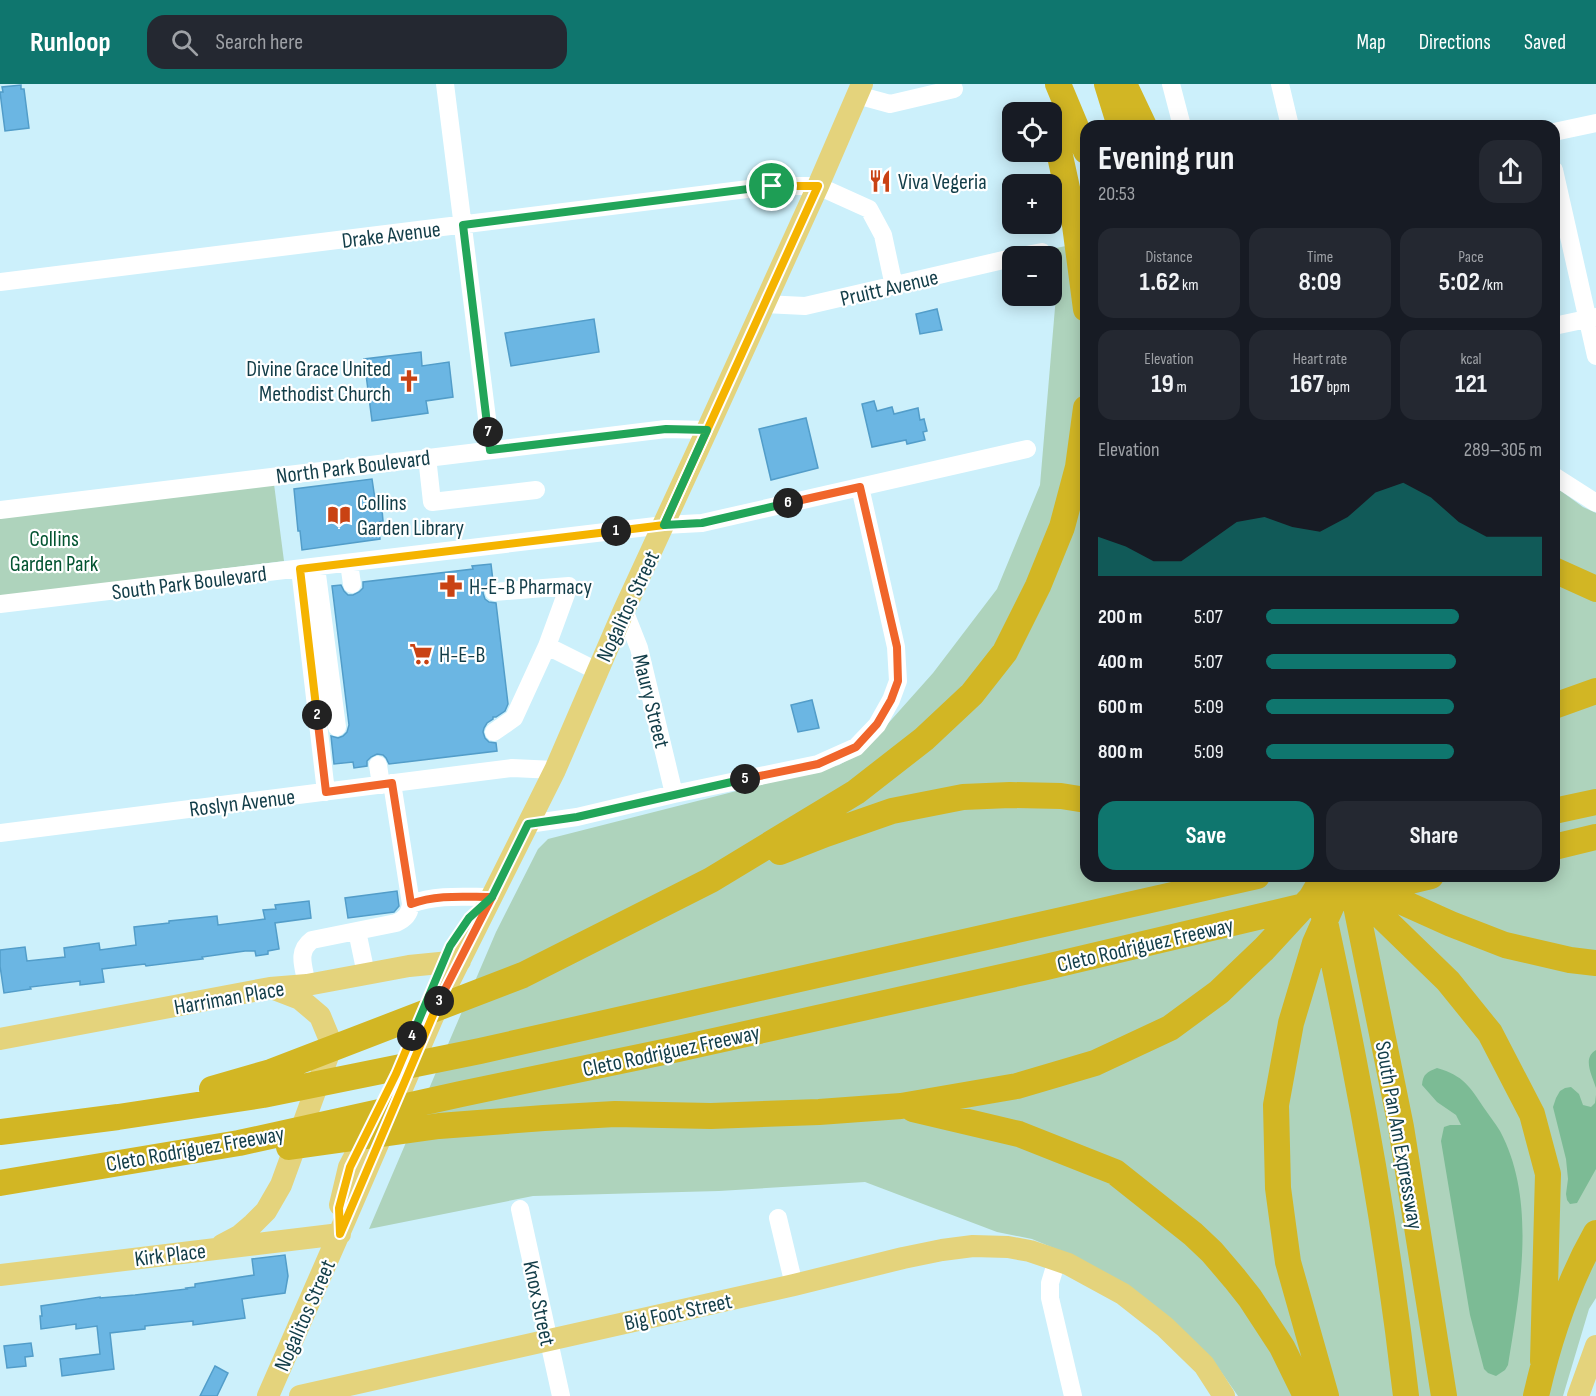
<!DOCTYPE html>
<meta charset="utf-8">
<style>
body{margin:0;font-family:"Sofia Sans Condensed",sans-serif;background:#242831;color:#f1f3f6;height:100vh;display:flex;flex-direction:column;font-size:22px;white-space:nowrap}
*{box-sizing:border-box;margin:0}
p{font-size:20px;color:#9ea1a6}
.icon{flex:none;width:33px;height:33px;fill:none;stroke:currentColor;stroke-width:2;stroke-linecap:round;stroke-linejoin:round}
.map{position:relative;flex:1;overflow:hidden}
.side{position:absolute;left:1080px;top:36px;width:480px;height:762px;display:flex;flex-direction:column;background:#171b24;border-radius:18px;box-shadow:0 3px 15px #0003}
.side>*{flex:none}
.controls{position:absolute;left:1002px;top:18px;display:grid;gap:12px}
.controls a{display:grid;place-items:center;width:60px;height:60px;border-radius:12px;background:#171b24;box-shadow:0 3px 15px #0003;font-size:30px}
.pin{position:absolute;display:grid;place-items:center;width:51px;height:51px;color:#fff;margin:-26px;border:3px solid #fff;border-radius:50%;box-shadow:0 2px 6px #0007}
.km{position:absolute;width:30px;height:30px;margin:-15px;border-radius:50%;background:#222;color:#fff;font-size:16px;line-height:30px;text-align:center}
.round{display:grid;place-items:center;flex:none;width:63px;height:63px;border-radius:18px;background:#242831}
.overview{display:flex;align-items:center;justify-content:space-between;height:102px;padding:0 18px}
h1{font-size:33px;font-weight:700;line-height:45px}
.stats{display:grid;grid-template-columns:repeat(3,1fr);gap:9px;height:102px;padding:6px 18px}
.stats div{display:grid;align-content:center;border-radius:15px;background:#242831;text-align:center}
.stats b{font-size:26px;font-weight:700}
.stats small{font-size:16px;font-weight:400}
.stats p{font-size:16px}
.chart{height:168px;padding:12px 18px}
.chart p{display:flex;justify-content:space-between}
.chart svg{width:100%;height:108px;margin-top:6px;fill:#0f766e;opacity:.7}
.primary-button{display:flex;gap:12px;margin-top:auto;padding:12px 18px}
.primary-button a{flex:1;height:69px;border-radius:18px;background:#0f766e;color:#fff;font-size:24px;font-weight:700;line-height:69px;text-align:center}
.primary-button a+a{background:#242831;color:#f1f3f6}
ul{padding:0 18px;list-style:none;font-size:20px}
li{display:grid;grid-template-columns:96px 72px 1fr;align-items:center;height:45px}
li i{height:15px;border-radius:8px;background:#0f766e}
header{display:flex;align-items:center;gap:36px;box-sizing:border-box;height:84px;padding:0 30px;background:#0f766e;color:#fff}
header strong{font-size:28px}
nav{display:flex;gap:33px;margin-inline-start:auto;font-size:21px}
.search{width:420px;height:54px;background:#242831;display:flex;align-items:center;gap:15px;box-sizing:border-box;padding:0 21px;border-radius:18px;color:#9ea1a6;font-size:22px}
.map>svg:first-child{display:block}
</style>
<header>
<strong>Runloop</strong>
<div class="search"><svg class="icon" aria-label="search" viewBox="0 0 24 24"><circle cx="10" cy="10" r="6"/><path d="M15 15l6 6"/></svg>Search here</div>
<nav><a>Map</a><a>Directions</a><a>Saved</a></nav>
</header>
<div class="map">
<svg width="1596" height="1312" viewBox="0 0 1596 1312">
<rect width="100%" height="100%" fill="#ccf0fb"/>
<path fill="#aed3bc" d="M1086 158V792H1554V402L1583 423 1596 429V1214L1589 1225 1563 1312H1238L1212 1275 1075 1173 1032 1155 997 1148 865 1098 719 1107 533 1112 369 1145 496 848 538 765 548 755 839 681 858 670 884 644 933 589 997 505 1040 401 1057 200 1056 164Z
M274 400 284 477 0 513V433Z"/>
<path fill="#7cbb95" d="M1596 966V1004C1592 991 1582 974 1596 966Z
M1437 984C1464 992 1469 1002 1484 1024 1489 1031 1495 1039 1500 1047 1537 1116 1520 1207 1508 1281L1505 1286 1496 1292 1488 1289 1484 1285 1470 1231 1441 1057 1444 1043 1450 1041H1461L1456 1031 1437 1018 1422 1001C1423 990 1427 988 1437 984Z
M1571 1003 1579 1010 1583 1021 1591 1023 1595 1019 1596 1011V1085L1577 1119 1570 1120 1567 1116 1566 1110 1568 1095 1566 1075 1553 1023 1556 1014 1560 1007 1565 1004Z"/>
<path fill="#6bb6e3" stroke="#529dc9" stroke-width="1.5" d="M21 1V5H24L29 44 5 47 0 8H3L2 3Z
M937 225 942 246 920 250 916 230Z
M594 235 599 268 511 282 505 249Z
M421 268 422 282 449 278 453 313 426 317 428 329 372 337 364 275Z
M874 317 877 327 892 323 894 330 918 324 920 336 924 335 927 347 923 348 925 356 907 360 906 356 872 363 862 320Z
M806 334 818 384 771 396 759 345Z
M372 395 375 415 381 414 383 437 378 438 380 455 302 466 300 447H298L294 405Z
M491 480 493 497 488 498 484 503 483 509 485 515 489 518 496 519 508 620 505 627 496 633H493V635L487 639 484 644 483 648 485 654 489 658 496 659 497 667 389 680 386 674 383 671 377 670 371 673 367 677V682L354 684 353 678 334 680 331 652 338 654 343 652 347 648 349 641 332 502 341 501 344 507 348 511H353L359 508 363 504V498L473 485 472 482Z
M812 616 819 644 798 648 791 621Z
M397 807 399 822 394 828 348 834 345 814Z
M309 817 311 834 275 839 279 865 268 867V870L256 872 255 867H245L202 873 203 875 146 882 145 880 102 885 104 898 80 901V897L30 903 31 905 4 909 0 882V866L25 863 27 877 65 873 64 864 99 859 100 866 136 861 134 843 169 839V837L217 832 218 841 265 835 263 826 276 825 275 821Z
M285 1171 288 1192 285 1209 242 1215 245 1234 193 1241V1237L145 1242V1245L110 1249 114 1285 62 1292 60 1275 100 1270 97 1242 76 1245V1240L41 1245 40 1232H42L41 1222 100 1213V1214L135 1211 187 1205 186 1204 195 1203V1200L254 1191 252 1175Z
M31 1259 33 1272 25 1273 26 1282 7 1284 4 1262Z
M215 1282 228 1289 217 1312H200Z"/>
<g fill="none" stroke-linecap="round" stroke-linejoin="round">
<path stroke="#fff" stroke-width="18" d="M445 0 491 366
M1171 0 1182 42
M1280 0 1290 42
M857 11 890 20 954 5
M1554 48 1596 39
M1554 86 1596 272
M1021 172 1042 168
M0 198 772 102H818L869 125 883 151 894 202
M764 220 805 222 1012 174
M1554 242 1596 233
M427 373 432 418 536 406
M1554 392 1596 419
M0 426 666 345 707 346
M349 479 352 500
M316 483 337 643
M300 485 326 708
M494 508 569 502 547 562 597 587
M0 520 664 441 702 439 1027 365
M624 526 639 564 674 710
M494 648 514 634 547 562
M378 681 381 701
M528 740 577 733 674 710 818 680 856 663 877 641 891 616 898 597 896 563 860 403
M0 749 512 684 555 686
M411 820C437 810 465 813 492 813
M357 847 366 890
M307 901C304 883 296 868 312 856L396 839C405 835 409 831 411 820L392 699
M520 1125 561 1312
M778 1134 794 1201
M1057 1176 1050 1199V1214L1073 1312"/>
<path stroke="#e4d37c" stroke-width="22" d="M0 955 270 904 307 901 409 882 460 877
M340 1121 349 1083 371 1041
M222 1161 239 1152 253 1140 266 1127 281 1101 332 961 320 932 300 915 274 905
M0 1191 340 1150
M268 1312 345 1136 442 912 555 686 624 526 707 346 818 102 862 0
M300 1312 794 1201 903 1174 942 1166 973 1162 1008 1163 1030 1167 1068 1180 1123 1210 1165 1243 1204 1281 1224 1312
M1578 1312 1596 1262"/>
<path stroke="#d2b624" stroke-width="26" d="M1058 0 1086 67
M1107 0 1120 42
M1124 0 1144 42
M1052 35 1075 141 1086 225
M1554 486 1596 505
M1554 622 1596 607
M1554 727 1596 718
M1554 763 1596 753
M780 768 826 750 892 727 963 713 1010 711 1061 712 1086 716
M1373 800 1402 818 1451 840 1505 861 1570 876 1596 879
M1340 807 1380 831 1448 897 1490 949 1532 1030 1548 1090 1543 1277
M1353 807 1401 1043 1444 1312
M1324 833C1334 880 1344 926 1353 973 1375 1085 1393 1198 1406 1312
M212 1005 271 988 523 891 711 796 856 708 924 655 972 610 1005 568 1038 502 1062 443 1078 383 1086 324
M913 1025 1019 1050 1115 1088 1193 1150 1212 1168 1235 1195 1250 1214 1282 1263 1306 1312
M0 1048 118 1033 263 1011 480 967 1257 792
M289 1063 439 1042 544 1034 615 1030 711 1032 819 1028 901 1022 1017 1002 1095 979 1170 944 1219 908 1264 865 1311 814 1324 792
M0 1099 239 1059 461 1010 678 965 1042 884 1431 792
M1326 1312 1288 1178 1278 1104 1276 1021 1291 939 1315 859 1340 803
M1536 1312C1549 1255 1567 1200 1596 1149"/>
</g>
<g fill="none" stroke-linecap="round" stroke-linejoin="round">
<g stroke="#fff" stroke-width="12">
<path id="split-1" d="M616 447 664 441 818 102H772"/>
</g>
<g stroke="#fff" stroke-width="12">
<path id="split-2" d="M317 631 300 485 616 447"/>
</g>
<g stroke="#fff" stroke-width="12">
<path id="split-3" d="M317 631 326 708 392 699 411 820C437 810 465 813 492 813L439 917"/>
</g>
<g stroke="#fff" stroke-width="12">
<path id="split-4" d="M412 952 396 990 350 1083 339 1124 340 1150 439 917"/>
</g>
<g stroke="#fff" stroke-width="12">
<path id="split-5" d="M412 952 450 862 469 834 492 813 528 740 577 733 745 695"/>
</g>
<g stroke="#fff" stroke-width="12">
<path id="split-6" d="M745 695 818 680 856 663 877 640 891 616 898 597 897 563 860 403 788 419"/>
</g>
<g stroke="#fff" stroke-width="12">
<path id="split-7" d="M488 348 490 366 666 345 707 346 664 441 702 439 788 419"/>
</g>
<g stroke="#fff" stroke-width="12">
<path id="split-8" d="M488 348 463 141 772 102"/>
</g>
<use href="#split-1" stroke="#f5b400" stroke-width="8"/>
<use href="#split-2" stroke="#f5b400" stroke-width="8"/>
<use href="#split-3" stroke="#f0652b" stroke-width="8"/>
<use href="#split-4" stroke="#f5b400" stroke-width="8"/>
<use href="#split-5" stroke="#22a559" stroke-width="8"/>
<use href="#split-6" stroke="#f0652b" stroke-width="8"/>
<use href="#split-7" stroke="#22a559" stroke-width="8"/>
<use href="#split-8" stroke="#22a559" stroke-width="8"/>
</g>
<defs>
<g id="restaurant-bare" transform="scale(1.8)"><path d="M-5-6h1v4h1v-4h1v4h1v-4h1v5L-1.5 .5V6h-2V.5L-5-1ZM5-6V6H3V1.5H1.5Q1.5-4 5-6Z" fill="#c94213" stroke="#fff" stroke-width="2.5" paint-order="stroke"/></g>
<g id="church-bare" transform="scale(1.8)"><path d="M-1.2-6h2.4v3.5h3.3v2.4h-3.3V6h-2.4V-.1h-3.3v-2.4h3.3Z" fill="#c94213" stroke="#fff" stroke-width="2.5" paint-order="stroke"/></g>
<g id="library-bare" transform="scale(1.8)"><path d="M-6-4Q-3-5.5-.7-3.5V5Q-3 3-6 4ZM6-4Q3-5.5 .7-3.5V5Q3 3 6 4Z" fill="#c94213" stroke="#fff" stroke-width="2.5" paint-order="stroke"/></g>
<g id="pharmacy-bare" transform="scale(1.8)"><path d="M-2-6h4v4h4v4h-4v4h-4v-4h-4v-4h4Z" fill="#c94213" stroke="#fff" stroke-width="2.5" paint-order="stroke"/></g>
<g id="supermarket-bare" transform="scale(1.8)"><path d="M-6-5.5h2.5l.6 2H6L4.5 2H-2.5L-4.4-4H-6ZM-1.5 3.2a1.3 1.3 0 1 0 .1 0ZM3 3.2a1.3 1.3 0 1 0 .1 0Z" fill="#c94213" stroke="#fff" stroke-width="2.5" paint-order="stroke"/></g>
</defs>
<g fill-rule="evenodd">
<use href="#restaurant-bare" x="880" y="97"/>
<use href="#church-bare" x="409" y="297"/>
<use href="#library-bare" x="339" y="431"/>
<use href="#pharmacy-bare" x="451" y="502"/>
<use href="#supermarket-bare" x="421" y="570"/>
</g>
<g text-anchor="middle" stroke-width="4.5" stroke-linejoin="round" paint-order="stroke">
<g font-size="22" fill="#123d48" stroke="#fff" text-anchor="start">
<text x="898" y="105">Viva Vegeria</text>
<text x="391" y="292" text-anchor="end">Divine Grace United<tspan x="391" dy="25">Methodist Church</tspan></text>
<text x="357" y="426">Collins<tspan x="357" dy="25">Garden Library</tspan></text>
<text x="469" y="510">H-E-B Pharmacy</text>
<text x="439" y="578">H-E-B</text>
</g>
<g font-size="22" fill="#123d48" stroke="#fff">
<text transform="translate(391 150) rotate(-7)" y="8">Drake Avenue</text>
<text transform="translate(889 203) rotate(-13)" y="8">Pruitt Avenue</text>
<text transform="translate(353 382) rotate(-7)" y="8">North Park Boulevard</text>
<text transform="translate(189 498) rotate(-7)" y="8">South Park Boulevard</text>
<text transform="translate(627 522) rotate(-65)" y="8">Nogalitos Street</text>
<text transform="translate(652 617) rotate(76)" y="8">Maury Street</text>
<text transform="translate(242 718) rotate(-7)" y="8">Roslyn Avenue</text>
<text transform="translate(1145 860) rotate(-13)" y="8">Cleto Rodriguez Freeway</text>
<text transform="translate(229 913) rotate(-10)" y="8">Harriman Place</text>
<text transform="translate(671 966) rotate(-12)" y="8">Cleto Rodriguez Freeway</text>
<text transform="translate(1400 1051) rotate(80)" y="8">South Pan Am Expressway</text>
<text transform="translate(195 1064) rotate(-10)" y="8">Cleto Rodriguez Freeway</text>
<text transform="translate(170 1170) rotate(-7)" y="8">Kirk Place</text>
<text transform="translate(540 1219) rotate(78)" y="8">Knox Street</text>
<text transform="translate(678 1227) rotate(-12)" y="8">Big Foot Street</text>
<text transform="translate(304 1231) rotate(-66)" y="8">Nogalitos Street</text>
</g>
<g font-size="22" fill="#035431" stroke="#fff">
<text x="54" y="462">Collins<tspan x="54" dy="25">Garden Park</tspan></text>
</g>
</g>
</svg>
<div class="controls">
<a><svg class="icon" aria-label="locate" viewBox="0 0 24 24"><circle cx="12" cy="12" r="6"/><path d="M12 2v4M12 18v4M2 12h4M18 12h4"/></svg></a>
<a>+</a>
<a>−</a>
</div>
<div class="pin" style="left:772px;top:102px;background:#1e9e55"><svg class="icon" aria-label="arrive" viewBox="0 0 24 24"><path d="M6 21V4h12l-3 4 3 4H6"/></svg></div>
<b class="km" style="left:616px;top:447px">1</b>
<b class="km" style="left:317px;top:631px">2</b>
<b class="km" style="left:439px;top:917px">3</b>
<b class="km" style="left:412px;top:952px">4</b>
<b class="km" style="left:745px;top:695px">5</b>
<b class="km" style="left:788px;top:419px">6</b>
<b class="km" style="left:488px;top:348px">7</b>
<section class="side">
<div class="overview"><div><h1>Evening run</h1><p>20:53</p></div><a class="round"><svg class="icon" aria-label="share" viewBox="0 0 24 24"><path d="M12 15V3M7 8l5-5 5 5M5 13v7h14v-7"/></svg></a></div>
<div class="stats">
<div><p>Distance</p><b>1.62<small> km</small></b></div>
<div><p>Time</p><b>8:09</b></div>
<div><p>Pace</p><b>5:02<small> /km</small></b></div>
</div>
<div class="stats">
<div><p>Elevation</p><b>19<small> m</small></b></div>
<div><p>Heart rate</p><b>167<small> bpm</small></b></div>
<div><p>kcal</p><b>121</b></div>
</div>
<div class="chart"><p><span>Elevation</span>289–305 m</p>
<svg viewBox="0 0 160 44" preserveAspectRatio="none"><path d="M0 44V28L10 32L20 38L30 38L40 30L50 22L60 20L70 24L80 26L90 20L100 10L110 6L120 12L130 22L140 28L150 28L160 28V44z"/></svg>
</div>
<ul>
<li><b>200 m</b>5:07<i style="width:70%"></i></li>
<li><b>400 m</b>5:07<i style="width:69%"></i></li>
<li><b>600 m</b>5:09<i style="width:68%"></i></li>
<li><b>800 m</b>5:09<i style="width:68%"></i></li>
</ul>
<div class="primary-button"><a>Save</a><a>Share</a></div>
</section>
</div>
